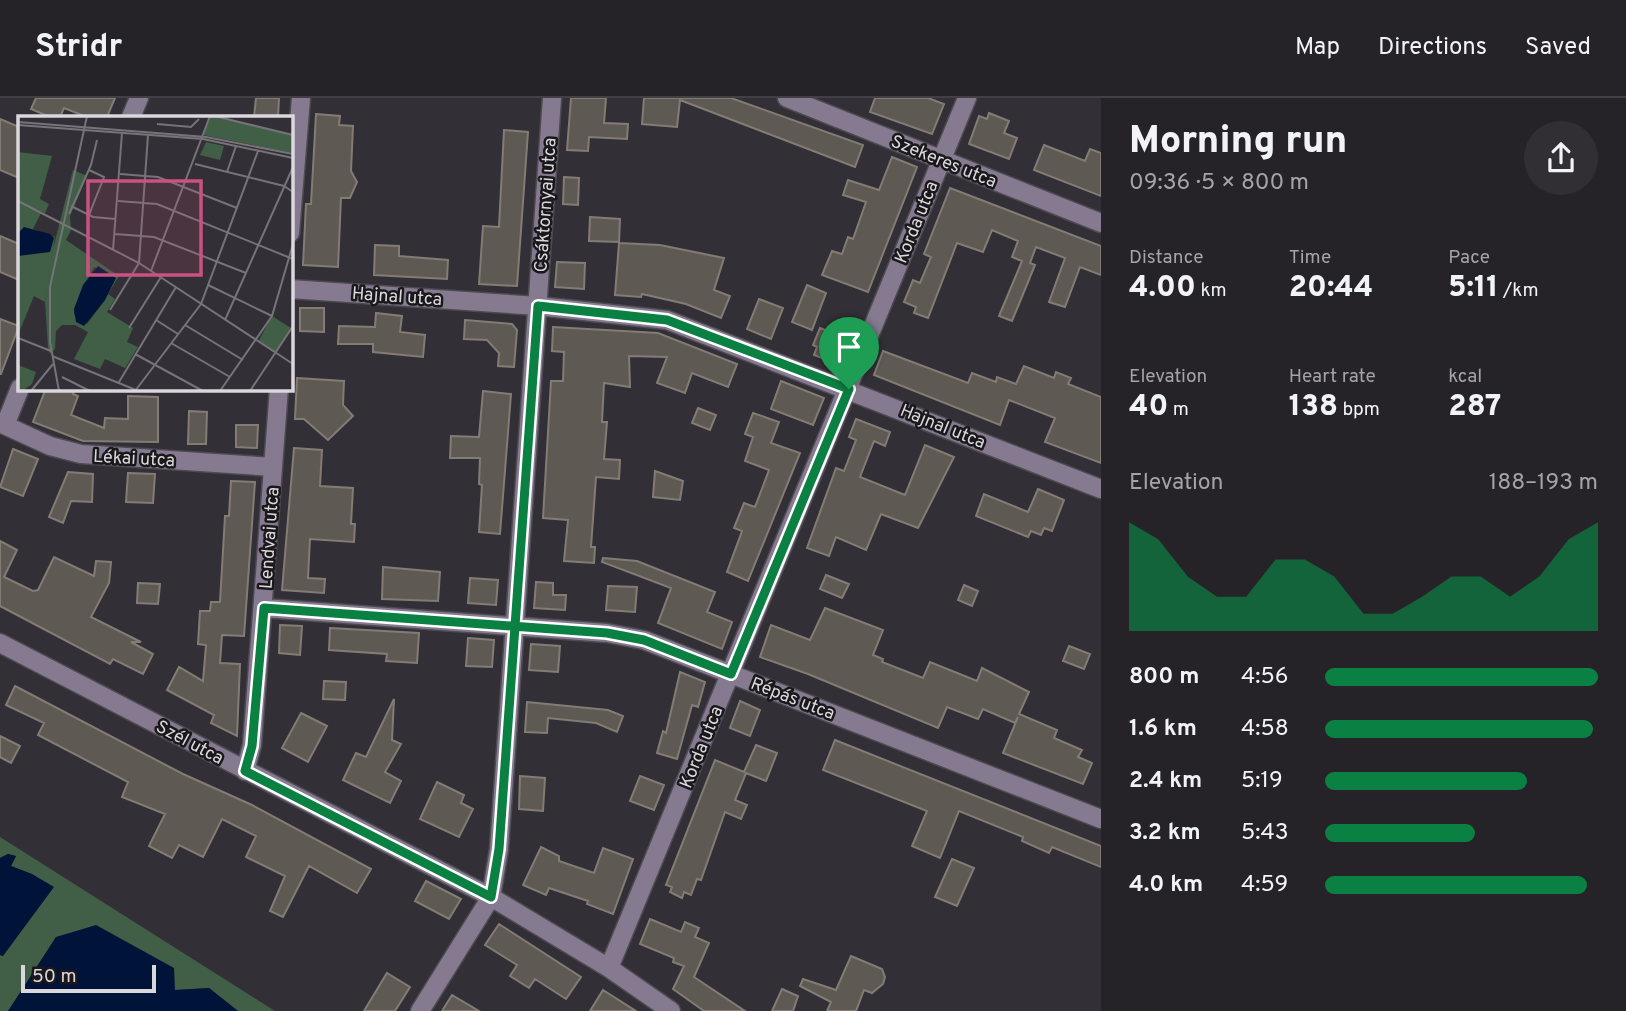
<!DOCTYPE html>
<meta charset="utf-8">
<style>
body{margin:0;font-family:Overpass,sans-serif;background:#322f34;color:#f1f3f6;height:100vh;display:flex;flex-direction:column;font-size:26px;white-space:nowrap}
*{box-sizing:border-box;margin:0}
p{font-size:23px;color:#a4a4a8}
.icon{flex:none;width:38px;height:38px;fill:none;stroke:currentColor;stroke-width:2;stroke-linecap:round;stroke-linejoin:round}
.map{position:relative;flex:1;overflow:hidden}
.side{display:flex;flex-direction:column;background:#262328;width:525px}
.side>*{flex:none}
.scale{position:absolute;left:21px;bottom:18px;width:135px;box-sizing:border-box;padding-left:7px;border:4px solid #dbd8dd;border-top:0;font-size:19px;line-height:24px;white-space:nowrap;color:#dbd8dd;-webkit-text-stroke:5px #1a181b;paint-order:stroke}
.pin{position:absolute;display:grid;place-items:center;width:60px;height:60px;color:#fff;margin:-72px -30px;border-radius:50% 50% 50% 0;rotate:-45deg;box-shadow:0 0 7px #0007}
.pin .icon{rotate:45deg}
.round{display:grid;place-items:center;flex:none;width:74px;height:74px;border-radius:37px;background:#322f34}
.summary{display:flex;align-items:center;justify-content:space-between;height:119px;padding:0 28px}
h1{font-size:38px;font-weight:800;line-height:52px}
.stats{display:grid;grid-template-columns:repeat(3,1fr);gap:10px;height:119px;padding:7px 28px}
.stats div{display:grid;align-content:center}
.stats b{font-size:30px;font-weight:800}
.stats small{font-size:19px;font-weight:400}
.stats p{font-size:19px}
.chart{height:196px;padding:14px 28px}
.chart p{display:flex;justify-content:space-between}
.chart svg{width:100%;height:126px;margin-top:7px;fill:#0b8043;opacity:.7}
ul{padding:0 28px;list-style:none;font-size:23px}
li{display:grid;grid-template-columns:112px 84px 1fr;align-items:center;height:52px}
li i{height:18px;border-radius:9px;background:#0b8043}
header{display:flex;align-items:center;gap:42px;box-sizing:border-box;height:98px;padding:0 35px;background:#262328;border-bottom:2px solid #424045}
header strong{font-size:33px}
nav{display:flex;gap:38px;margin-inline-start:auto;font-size:24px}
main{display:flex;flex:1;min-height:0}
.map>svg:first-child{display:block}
</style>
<header>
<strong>Stridr</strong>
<nav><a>Map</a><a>Directions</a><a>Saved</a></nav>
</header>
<main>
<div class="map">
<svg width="1101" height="913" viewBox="0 0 1101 913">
<rect width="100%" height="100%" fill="#332f36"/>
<path fill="#405f46" d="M0 739 275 913H238L209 890 175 892 56 839 16 903 8 913H0V857L3 858 32 776 11 768 16 758 8 756 0 760Z"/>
<path fill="#001439" d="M8 756 16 758 11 768 32 776 54 789 3 858 0 857V760Z
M96 827 174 870 175 892 209 890 238 913H8L56 839Z"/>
<path fill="#5f5953" stroke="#837c75" stroke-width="2" d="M36 0H115L107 19H87L64 10 60 19H50L31 11Z
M256 0H279L278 19H254Z
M571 0H606L604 25 628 26 627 41 589 39 588 53 567 52Z
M644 0H731L863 47 855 69 680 2 677 29 642 26Z
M875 0H928L944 6 932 36 870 14Z
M989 15 1009 23 1004 35 1017 40 1009 61 969 46 979 18 987 21Z
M316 16 340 18 339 27 353 28 351 73 357 84 350 100H341L338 169 303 167 306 106H311Z
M0 21 19 29V80L0 72Z
M504 32 528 34 517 188 479 186 483 128 499 129Z
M1044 47 1085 63 1090 51 1101 55V98L1034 72Z
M892 59 917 69 868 194 822 177 832 153 842 156 848 139 853 141 866 104 843 97 848 82 879 92Z
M564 79 579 80 578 107 563 106Z
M950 90 1101 148V177L1080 169 1065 209 1049 204 1065 160 1036 149 1030 165 1035 167 1012 223 999 218 1022 163 1012 159 1018 143 992 132 983 154 957 145 928 220 914 215 916 209 904 204 913 182 920 185 931 159 924 156Z
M590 119 620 121 619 144 589 143Z
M0 138 19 146V182L0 174Z
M619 145 660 147 724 160 714 192 730 198 721 220 686 206 642 196 641 199 615 197Z
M375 147 399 148V158L448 162 447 181 374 177Z
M557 164 585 165 584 191 555 189Z
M807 187 826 195 812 232 792 224Z
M759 201 783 210 771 241 747 231Z
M300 210H324V234L300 233Z
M376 215 402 218 400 234 425 237 423 259 373 254V246H338L339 228 375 229Z
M0 221 19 228 1 276H0Z
M465 222 512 226 517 232 514 269 498 268 499 255 487 242 464 241Z
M553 229 658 235 737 266 728 289 692 275 685 295 657 285 667 259 629 258 630 289 604 285 602 324H607L604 361 620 362 619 381 596 379 591 449H595L594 465 564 463 568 422 543 420 551 283H563L564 254 552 253Z
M820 230 848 241 838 266 814 257 817 249 813 247Z
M883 253 968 285 972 275 996 284 997 279 1016 286 1024 268 1054 280 1056 274 1071 280 1068 286 1101 299V365L1045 344 1055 320 1009 302 1000 327 874 277Z
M297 280 344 283 343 307 353 318 328 342 304 321H295Z
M781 283 824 300 813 327 771 311Z
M46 290H75L73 296 78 298 71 317 104 330 105 320 128 321V298L158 299V344L83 343 33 324Z
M483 293 511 296 500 436 479 434 482 387 479 386 480 360H450L451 338 479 339Z
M698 310 716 317 710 332 692 325Z
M189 313 207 314 206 346H188Z
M753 315 779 324 771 345 800 355 748 483 727 474 742 433 734 430 744 405 755 409 769 372 745 363 753 339 745 336Z
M856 321 890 334 885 348 874 343 860 379 905 397 925 347 954 359 918 430 881 416 866 452 836 439 829 458 807 450 836 370 844 373 856 342 849 339Z
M236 327H258L257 350 236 349Z
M294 350 322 352 320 388 353 390 351 426H355L354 444 310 441 308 480 325 481 324 495 282 492Z
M13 351 38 361 23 398 0 389Z
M655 373 683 383 680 402 653 399Z
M68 374 93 376 92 404 71 403 63 425 49 419Z
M128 375 155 376 153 405 126 404Z
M231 383 255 384 244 538 222 537 220 565 240 566 237 638 211 625 214 617 167 592 179 569 203 583 206 547 198 546 200 513H210L211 504H220L225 418H229Z
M1038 391 1064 402 1052 433 1044 430 1041 437 1031 433 1028 439 976 418 984 396 1028 414Z
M0 443 17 452 4 479 33 493 38 492 54 459 94 478 96 463 111 464 109 485 91 519 141 544H131L153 556 143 576 113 561 110 566 0 508Z
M603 460 637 463 715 494 707 514 732 524 722 551 658 525 671 490 602 464Z
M383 469 440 474 438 503 382 501Z
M826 477 849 486 842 500 820 491Z
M470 480 498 482 496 507 468 505Z
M536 484 553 485V497H566L565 512 534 510Z
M138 485 160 486 158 506 137 505Z
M964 487 978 493 972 508 958 502Z
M608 488 637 489 635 514 606 512Z
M825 510 883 532 873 557 883 561 882 564 923 580 930 564 977 583 982 570 1029 594 1019 616 1057 632 1054 640 1082 652 1078 659 1092 665 1083 686 1003 655 1018 619 1015 625 983 611 978 621 947 609 938 630 808 576 760 559 771 527 810 542Z
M280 527 302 528 300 557 279 555Z
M330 530 419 535 417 565 386 563 387 556 329 552Z
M468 540 494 542 492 569 466 568Z
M531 546 560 548 558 574 529 572Z
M1069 548 1090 556 1084 571 1063 563Z
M680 574 705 584 698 609 692 607 677 661 657 655 663 633 666 635Z
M324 583 346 584 345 602 323 601Z
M15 588 183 676 252 707 371 771 357 795 309 768 283 819 270 813 285 778 246 759 256 738 222 721 203 759 179 747 172 760 149 748 165 716 122 699 128 684 38 637 44 625 6 607Z
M394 601 392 642 401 646 385 674 401 683 390 705 343 682 356 655 366 659Z
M740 603 760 612 750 638 730 630Z
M527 604 608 612 623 618 617 634 596 625 548 620 547 635 525 634Z
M301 615 327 628 308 664 282 650Z
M0 638 20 648 11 665 0 659Z
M835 642 1101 748V769L1052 749 1049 755 1022 743 1023 739 959 713 940 760 912 748 927 713 823 672Z
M756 647 777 655 766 683 746 675 735 702 747 707 741 721 725 714 701 782 697 781 691 797 684 794 682 800 670 794 672 789 666 787 715 662 744 674Z
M520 678 545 680 543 713 519 711Z
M640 678 664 687 654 712 630 703Z
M437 684 464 697 461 705 473 711 459 739 420 721Z
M541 749 559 758V763L594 775 603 750 633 761 613 816 587 806 588 803 549 790 546 797 523 787Z
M952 761 974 770 957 808 935 799Z
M426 783 461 801 449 821 415 803Z
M650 821 681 834 685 824 699 830 695 839 709 845 694 879 745 913H704L673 891 684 868 673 864 674 860 640 846Z
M499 826 581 879 566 901 535 881 529 890 510 878 517 867 485 847Z
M851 858 882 871 885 879 883 886 872 895 864 892 856 913H827L831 904 800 888 803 881 836 892Z
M387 875 410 889 395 913H364Z
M782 891 798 898 793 913H772Z
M603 892 636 913H590Z
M452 897 479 913H442Z"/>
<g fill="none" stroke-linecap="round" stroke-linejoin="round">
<g stroke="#4e4a51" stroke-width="21">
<path id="minor" d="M787 0 1101 125
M131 19 139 0
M290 135 301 0
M290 191 538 208 667 222 1101 391
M0 325 50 348 81 356 273 369
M5 327 20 290
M264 510 607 535 644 542 1101 721
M0 545 491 799 609 870 671 913
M245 673 252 647 279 290
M609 870 967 0
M420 913 491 799 499 751 552 0"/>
</g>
<use href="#minor" stroke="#857a90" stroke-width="18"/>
</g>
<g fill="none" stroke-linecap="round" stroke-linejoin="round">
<g stroke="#fff" stroke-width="14">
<path id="route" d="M849 291 667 222 538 208 499 751 491 799 245 673 252 648 264 510 607 535 644 542 731 576 849 291"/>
</g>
<use href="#route" stroke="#0b8043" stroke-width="9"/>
</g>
<g text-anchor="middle" stroke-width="5" stroke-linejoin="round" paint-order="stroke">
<g font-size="18" fill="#dbd8dd" stroke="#1a181b">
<text transform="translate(944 63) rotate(22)" y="6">Szekeres utca</text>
<text transform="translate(545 107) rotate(-86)" y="6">Csáktornyai utca</text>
<text transform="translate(916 124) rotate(-68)" y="6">Korda utca</text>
<text transform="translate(397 198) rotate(4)" y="6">Hajnal utca</text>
<text transform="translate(943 328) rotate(22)" y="6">Hajnal utca</text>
<text transform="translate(134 360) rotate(3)" y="6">Lékai utca</text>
<text transform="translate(269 440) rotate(-86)" y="6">Lendvai utca</text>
<text transform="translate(793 600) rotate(21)" y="6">Répás utca</text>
<text transform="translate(190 644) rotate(28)" y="6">Szél utca</text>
<text transform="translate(701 649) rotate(-68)" y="6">Korda utca</text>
</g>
</g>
<g transform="translate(18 18)">
<rect width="275" height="275" fill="#332f36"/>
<path d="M0 36 34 40 22 83 31 88 27 97 0 86ZM55 54 69 60 52 100 53 114 48 124 101 160 90 178 97 183 89 196 115 212 109 226 120 231 107 252 87 243 82 253 56 243 70 216 57 209H44L38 215 37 233 32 238 30 232 27 186 32 145ZM76 151 88 157 87 184 69 208 56 199V193ZM0 249 18 256 14 268 4 275H0Z" fill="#405f46" fill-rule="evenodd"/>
<path d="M192 0 275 19V37L185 19ZM0 86 23 97 15 113 37 121 27 186 16 180 0 219ZM254 200 273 212 257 237 240 226Z" fill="#405f46"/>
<path d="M188 26 206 30 202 44 182 39Z" fill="#405f46"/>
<path d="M6 111 32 118 36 122 32 136 0 140V117ZM80 150 98 162 87 184 66 210 58 206 56 193 65 169Z" fill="#001439"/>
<path fill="none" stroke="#767379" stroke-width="2" d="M196 0 275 19M0 6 188 21 275 38M139 8 173 11 181 3M0 9 185 23 275 42M177 48 266 70 275 76M209 56 218 30M102 58 140 61 219 92M0 85 121 147 275 248M100 85 139 88 275 143M53 90 75 101 98 103M51 98 73 49 79 24M71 99 86 61 71 54M97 118 136 121 228 157M95 134 104 17M133 155 192 0M190 169 254 200M92 194 121 147 130 19M138 204 160 218M207 204 275 51M167 209 225 244M111 212 143 161M0 222 33 235M153 227 212 261M117 238 185 275M34 240 118 274M44 261 72 275M101 266 158 171M13 275 35 248M41 275 32 226V171L69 0M117 275 183 188 240 35M202 275 254 200 275 128M232 275 275 210"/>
<path fill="#ca5282" fill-opacity="0.15" stroke="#ca5282" stroke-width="3.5" d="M70 65H183V159H70Z"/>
<rect width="275" height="275" fill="none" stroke="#dbd8dd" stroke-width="3.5"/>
</g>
</svg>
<div class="scale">50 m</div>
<div class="pin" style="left:849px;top:291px;background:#1e9e55"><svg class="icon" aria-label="arrive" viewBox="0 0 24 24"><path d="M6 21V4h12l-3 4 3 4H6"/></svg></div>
</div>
<section class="side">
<div class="summary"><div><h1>Morning run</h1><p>09:36 · 5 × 800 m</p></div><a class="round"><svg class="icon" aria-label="share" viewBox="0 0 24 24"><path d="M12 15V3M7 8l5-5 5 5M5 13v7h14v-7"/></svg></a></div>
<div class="stats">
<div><p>Distance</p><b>4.00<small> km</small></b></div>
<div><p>Time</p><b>20:44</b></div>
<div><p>Pace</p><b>5:11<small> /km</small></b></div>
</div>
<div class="stats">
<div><p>Elevation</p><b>40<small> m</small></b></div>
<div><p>Heart rate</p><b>138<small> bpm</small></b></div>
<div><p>kcal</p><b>287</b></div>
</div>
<div class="chart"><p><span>Elevation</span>188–193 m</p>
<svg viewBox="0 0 160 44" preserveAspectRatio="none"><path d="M0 44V6L10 12L20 25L30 32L40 32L50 19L60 19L70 25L80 38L90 38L100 32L110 25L120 25L130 32L140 25L150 12L160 6V44z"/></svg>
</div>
<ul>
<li><b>800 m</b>4:56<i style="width:100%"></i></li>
<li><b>1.6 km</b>4:58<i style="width:98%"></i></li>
<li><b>2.4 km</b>5:19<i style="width:74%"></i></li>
<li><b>3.2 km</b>5:43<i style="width:55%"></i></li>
<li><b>4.0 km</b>4:59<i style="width:96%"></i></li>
</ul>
</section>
</main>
